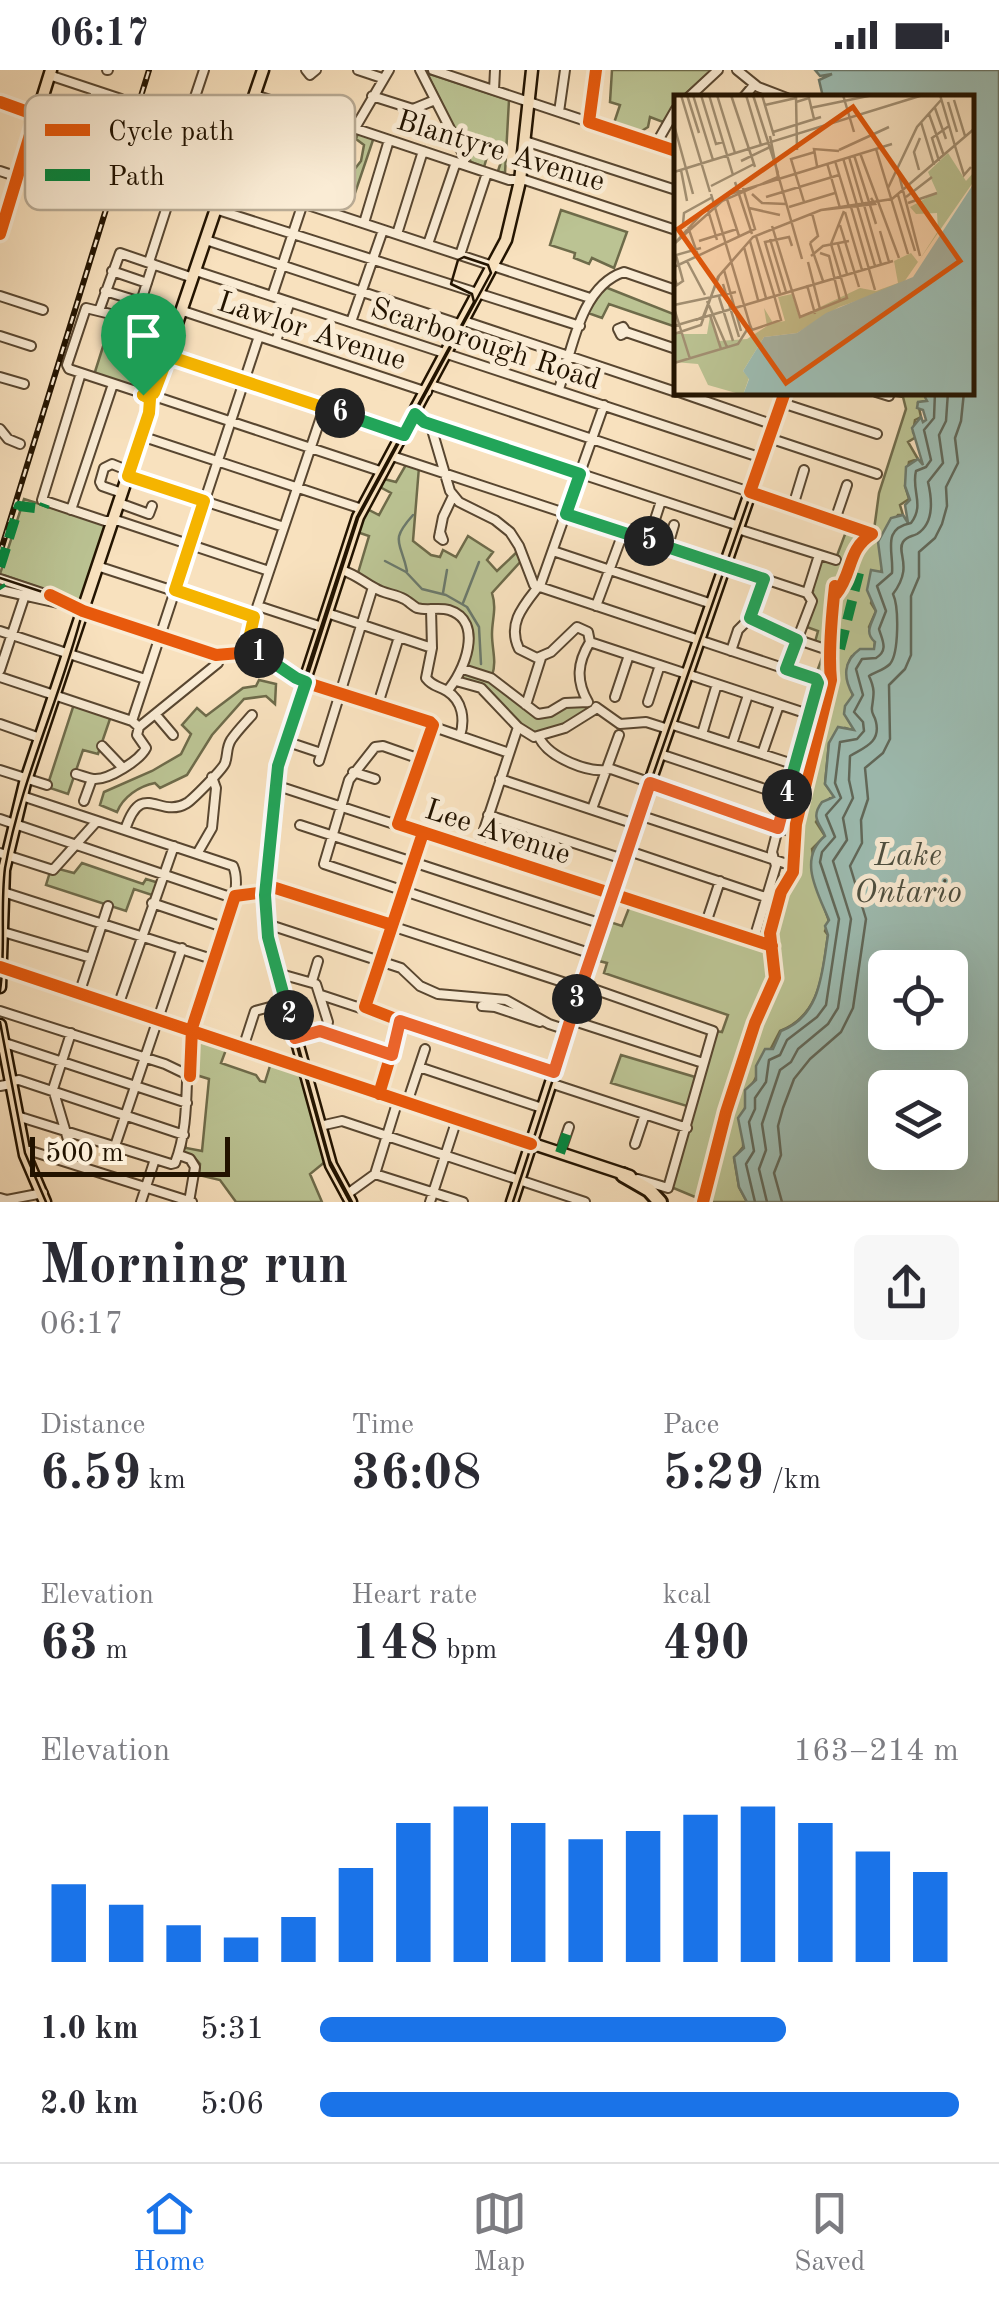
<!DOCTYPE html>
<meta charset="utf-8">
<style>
body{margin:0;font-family:"Old Standard TT",serif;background:#f7f7f7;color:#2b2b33;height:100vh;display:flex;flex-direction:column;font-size:38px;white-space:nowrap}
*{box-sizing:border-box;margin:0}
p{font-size:32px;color:#7c7c81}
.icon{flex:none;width:55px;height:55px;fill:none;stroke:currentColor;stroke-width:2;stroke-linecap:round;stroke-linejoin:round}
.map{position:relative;height:1132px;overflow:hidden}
.panel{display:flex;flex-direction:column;background:#fff;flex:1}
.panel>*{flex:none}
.controls{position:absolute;left:868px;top:880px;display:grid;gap:20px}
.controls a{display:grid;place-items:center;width:100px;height:100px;border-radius:15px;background:#fff;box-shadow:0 10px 40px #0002;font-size:50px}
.scale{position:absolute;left:30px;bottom:25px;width:200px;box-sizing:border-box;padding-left:10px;border:5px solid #221300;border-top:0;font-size:28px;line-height:35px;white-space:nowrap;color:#221300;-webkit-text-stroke:8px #faecd5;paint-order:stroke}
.pin{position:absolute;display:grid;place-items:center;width:85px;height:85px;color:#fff;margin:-102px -42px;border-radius:50% 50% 50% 0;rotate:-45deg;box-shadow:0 0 10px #0007}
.pin .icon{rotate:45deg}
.km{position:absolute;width:50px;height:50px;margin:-25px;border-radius:50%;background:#222;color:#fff;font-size:28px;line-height:50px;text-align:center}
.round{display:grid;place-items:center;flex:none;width:105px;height:105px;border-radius:15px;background:#f7f7f7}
.head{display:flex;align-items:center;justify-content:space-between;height:170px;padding:0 40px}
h1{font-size:55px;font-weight:700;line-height:75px}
.stats{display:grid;grid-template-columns:repeat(3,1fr);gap:15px;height:170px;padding:10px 40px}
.stats div{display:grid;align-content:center}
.stats b{font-size:50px;font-weight:700}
.stats small{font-size:28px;font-weight:400}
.stats p{font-size:28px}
.chart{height:280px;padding:20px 40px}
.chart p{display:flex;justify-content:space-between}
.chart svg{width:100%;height:180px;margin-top:10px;stroke:#1a73e8;stroke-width:6}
ul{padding:0 40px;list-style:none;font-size:32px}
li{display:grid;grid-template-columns:160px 120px 1fr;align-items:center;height:75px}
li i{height:25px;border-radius:12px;background:#1a73e8}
.status{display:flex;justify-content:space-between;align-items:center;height:70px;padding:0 50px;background:#fff;direction:ltr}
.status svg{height:28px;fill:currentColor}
.dock{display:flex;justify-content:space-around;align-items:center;height:140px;border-top:2px solid #e1e1e2;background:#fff;font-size:28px;color:#7c7c81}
.dock a{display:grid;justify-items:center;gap:5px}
.dock .on{color:#1a73e8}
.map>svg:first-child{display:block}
</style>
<div class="status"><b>06:17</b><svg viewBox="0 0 49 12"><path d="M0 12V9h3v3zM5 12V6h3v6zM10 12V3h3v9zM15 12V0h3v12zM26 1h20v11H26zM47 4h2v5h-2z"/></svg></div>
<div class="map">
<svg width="999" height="1132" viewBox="0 0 999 1132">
<rect width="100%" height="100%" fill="#f8e1be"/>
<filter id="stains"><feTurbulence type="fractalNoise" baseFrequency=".002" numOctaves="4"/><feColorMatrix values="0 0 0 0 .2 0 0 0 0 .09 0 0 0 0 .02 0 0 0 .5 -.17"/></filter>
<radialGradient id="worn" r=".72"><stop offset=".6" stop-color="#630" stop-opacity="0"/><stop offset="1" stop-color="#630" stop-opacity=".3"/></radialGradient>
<path fill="#bbc393" stroke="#6e6b4a" stroke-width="2.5" d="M612 0H712L682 27 676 28V34L663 52 650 47 648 57 637 64 613 56 620 35 610 32Z
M427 3 509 30 505 103 498 101 501 92 487 87 484 97 471 92Z
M358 63 372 67 373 70 352 132 311 117 314 83 323 95 327 86 332 88 338 97 354 100 361 91 364 75 356 69Z
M561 140 627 162 614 198 592 188 589 194 574 188 575 183 550 175Z
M605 217 676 245V257L609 234 602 248 588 243 593 229Z
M112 248 131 254 138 252 137 257 148 261 135 302 140 305 136 317 94 305Z
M882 323H923L927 330 918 333 921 347 915 350 913 362 916 367 908 372 918 389 909 392 905 416 909 429 900 435 903 445H898L879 473 883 496 871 533 876 541 869 557 875 572 874 580 852 586C842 602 849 611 853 626 855 636 854 650 854 661L845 658 829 673 825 714 835 727 830 728 816 752 825 766 812 779 819 823 829 851 825 861 828 865C822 904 821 945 780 961L751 1017 745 1038 743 1077 734 1088 739 1117 747 1132H707L671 1117 716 961 722 962 728 945 604 903 607 893 595 890 607 851 622 856 631 833 754 875 758 871 777 805 787 808 790 800 786 798 795 766 782 754 820 613 815 607 826 577 815 572 818 561 804 556 813 521 810 520 822 487 835 491 847 459 865 465 868 459 874 460 879 423 906 339 903 327Z
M407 393 419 397 413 471 431 485 440 487 443 480 456 487 468 466 493 482 487 490 497 501 518 481 522 490 492 523C497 539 492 549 492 564 492 580 497 591 492 606L466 596 470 569 458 542 419 536 375 516 358 503 369 466 357 462 367 439 379 445 391 423 380 417 384 409 396 412Z
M24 429 106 455 81 532 0 504Z
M464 603 488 609 533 643 563 635 586 634 590 642 539 665 526 661 487 621 460 609Z
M259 610 276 614 275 634 266 626 244 629 212 665 187 705 160 718 155 713C139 716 123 727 117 742L100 735 104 722 152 701 181 684 191 664 182 655 197 638 206 646 243 618 256 616Z
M74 634 111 646 98 684 83 680 68 724 47 717Z
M82 793 143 814 146 809 159 813 152 825 134 819 126 841 46 815 50 802 59 799 74 803Z
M198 967 227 977 221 993 256 1005 260 1011 265 1012 270 996 276 993 300 1001 326 1091 310 1104 322 1132H236L220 1110 199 1105 200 1094 194 1087 182 1082 185 1074 186 1078 202 1081 209 1009 193 1004Z
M621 985 695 1007 690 1037 611 1013Z"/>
<path fill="#9dbdb3" stroke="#6c796b" stroke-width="2.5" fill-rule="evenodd" d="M815 0H999V1132H747L739 1117 734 1087 744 1078 738 1048 745 1038V1020L756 1010V996L765 979H773L781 961C821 946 822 902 828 865L825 856 829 850C818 823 797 789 825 766 820 753 810 748 822 732L834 727 825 714 829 673 838 657 854 660 844 644 845 636 853 625C843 608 843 591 860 579H874L875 572C863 562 873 552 876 541L867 520 871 500 882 502 878 472 891 448 903 445 908 453 905 435 910 430 905 416 906 397 918 389 923 395 912 358 921 347 923 352 926 350 923 340 917 338 918 332 927 331 923 323 972 322V28L823 27 819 10 832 4 820 6ZM885 898H950V962H885ZM885 1018H950V1082H885Z"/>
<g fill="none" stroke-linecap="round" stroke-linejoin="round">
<path stroke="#60685a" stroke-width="2.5" d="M755 1132 746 1094 754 1081 749 1052 755 1039V1028L766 1012 769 990 780 985 787 970 817 947 826 935 839 849 820 792 822 782 835 767 826 745 841 728 835 713 840 672 857 669 864 661 863 652 854 642 863 625 856 599 862 589 876 588C889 580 882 570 879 559L886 541 877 516 892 503C894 481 881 459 911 453 925 435 911 420 916 401L926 397 931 390 924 360 934 348 935 322
M767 1132 759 1099 766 1080 762 1054 780 1000 791 992 798 979 828 954 838 938 851 849 833 791 847 770 843 748 853 728 849 710 850 686C863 678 881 673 876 652 874 643 871 645 872 637 874 624 875 619 869 606 875 602 884 600 890 594 899 583 899 537 893 524 914 496 896 483 903 472 907 466 911 467 917 464 935 453 932 429 928 412L943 393 939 365 946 351 948 322
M782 1132 774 1103 781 1085 778 1056 783 1038 794 1009 810 989 841 962 853 938 866 849 850 796 862 773 861 750 868 729 865 698 883 683 890 669 889 615 905 599 911 585V526L919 507V482L935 468 942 454 947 436 946 417 958 393 955 368 961 351 964 322"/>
<path stroke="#6c796b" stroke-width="2.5" d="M385 491 406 502 422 519 446 525 467 537 479 557 481 594
M407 501C401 471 389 472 413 445
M443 523 447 500
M463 533 479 492"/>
<path stroke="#d8c2a2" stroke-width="10" stroke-dasharray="10 5" stroke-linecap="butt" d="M117 73 135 79"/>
<g stroke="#584630" stroke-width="12">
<path id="minor" d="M107 0H108
M306 0 310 5 316 0
M358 0 382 8
M420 0 465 88 463 94
M433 0 676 81
M737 0 758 17 787 28
M49 5 121 29
M494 20 495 0
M255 25 509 110H525L676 160
M372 26 413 39 435 30
M688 28 718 0
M743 28 754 15
M559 42 565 0
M589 52 596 0
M355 58 389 0
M83 60 96 21
M525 71 676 120
M656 74 676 39
M0 101 18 107
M226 108 590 228
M262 119 290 37
M215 139 580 256
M364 153 389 70
M397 164 423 81
M206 170 462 255
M428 174 456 92
M460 185 487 103
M149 192 181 93 189 45 204 0
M153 194 135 250 86 238 67 295 69 299 142 323H154
M112 201 147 213
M196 201 762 388
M105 221 141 232
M0 226 43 240
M272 226 314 100 312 83 323 48
M99 241 120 183 193 208
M183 241 427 322
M464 251 676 322
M351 252 383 160
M626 262 623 257 618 259 621 265 626 262 676 279
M0 266 31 276
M276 271 290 232
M168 286 404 365
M81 303 42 430 105 451H119L269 501
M0 307 24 314
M431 315 866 461
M559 319C572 281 580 216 624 202L676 220
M679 322 774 355
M876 322 889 326
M154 326 383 402
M782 333 877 364
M415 344 424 352 739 456
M0 359 8 369 20 374
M141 366 362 439
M769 368 877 404
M392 386 807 523
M127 406 284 457
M122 423 102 416 100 412 104 398 112 394 129 401
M119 433 149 444 152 436
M793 436 804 400
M71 440 113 314
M835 450 847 415
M738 459 836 490
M440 462 443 470 439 467 443 447 453 426
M648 471 661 431
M669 472 674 455
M553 481 712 534
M97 496 254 547
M341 500C355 504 362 511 375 518 384 524 395 524 404 529 408 531 413 536 417 538 427 541 439 537 449 540 485 551 464 603 447 621
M0 509 51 526
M0 520 58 533
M807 523 819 485
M50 525 83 541 216 585 251 582 264 585 301 611 426 650 437 658 509 683
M258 536 322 557
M596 536 623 463
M431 539 432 578 426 608C433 617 437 615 447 621 463 631 465 650 460 666
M327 543 432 578
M750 548 763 553 769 560 828 580
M0 561 145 609
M590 572 588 562 577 557 551 582 537 588 519 579C506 552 526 533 541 513L604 335
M590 572 808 644
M731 581 738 560 750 548 764 509
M246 582 245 573 324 338
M463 599 491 608 538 644 550 642 565 633 588 632
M786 599 812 531 807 523
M0 600 25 525
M0 607 132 651 139 657
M456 611 481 618 518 657 534 667 565 658 597 638
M615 627 629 585
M588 632C576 611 577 593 590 572
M648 632 660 595
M378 634 399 567
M526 635 541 588
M596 637 620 654 646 652 668 659
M156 645 173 665
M132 651 259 266
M0 654 40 668
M670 654 808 699
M139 657 218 593 220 585
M702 664 717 614
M539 667C548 687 590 705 611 699L795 763
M285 671 321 683
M732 674 748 625
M102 676 122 697
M660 684 801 731
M762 684 779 635
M420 689 383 676 375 677 349 710 324 794 592 884
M319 691 373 517
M0 700 47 715
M353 702 375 709
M76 704C80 705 90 709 94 709 109 710 140 690 146 678L137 665 139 657
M500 709 635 754
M275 715 751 871 754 869 776 796 772 782 816 609 534 515 519 476 510 462 495 450 459 432 450 421 430 353
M84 731 92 709
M592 739 619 665
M488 745 623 789
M639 745 790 795
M0 749 230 827 265 822
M398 754 433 655
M300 755 602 854
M125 760C142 708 159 750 187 733 193 729 223 699 225 693 228 685 226 678 231 670 237 661 245 653 252 645
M626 780 768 828
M477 781 518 657
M0 783 53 800 97 751
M197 784 212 758 216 718 212 707
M266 815 581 918
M3 822 215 890
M152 833 226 858
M267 854 401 898 420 916 438 924 506 930 549 954 567 960
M705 856 720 811
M3 862 91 888
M277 903 316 914 328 952 325 963
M312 911 318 891
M582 915 713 961 668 1118 638 1109
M79 924 108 836
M321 925 554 1002
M118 936 174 776
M482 936 495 937 540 952
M365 937 423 763
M0 941 165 994 190 1006
M571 950 703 993
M295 968 320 961 392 985
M4 976 8 974 187 1033
M243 978 255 941 285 933
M419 997 542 1038
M11 1011 19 1010 184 1065
M550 1013 687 1058
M0 1016 11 1014
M379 1024 401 951
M407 1033 425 979
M17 1046 171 1094 175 1093C193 1047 182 998 193 953 203 915 248 829 233 796L22 726
M320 1056 342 1051 585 1132
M635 1074 645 1044
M115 1076 182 878
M24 1081H31L192 1132
M560 1083 569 1057
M179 1085 190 1089 195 1097 189 1132
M69 1093V1073L53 1019 71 963
M375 1104 463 1132
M346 1125 375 1104 398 1030
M0 1128 7 1130 43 1123
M141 1132 155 1089
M430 1132 457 1049"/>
</g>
<g stroke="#221300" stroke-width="15">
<path id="major" d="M0 32 118 70
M136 76 226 108
M0 164 51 0
M151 330 263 0
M0 897 630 1106
M0 917 4 800 25 713 154 327
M0 955 25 1085 45 1132
M351 1132 331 1095 268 867 265 822 277 696 358 447 506 170 520 111 532 0
M512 1132 634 758 785 322"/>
</g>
<g stroke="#221300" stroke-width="18">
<path id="highway" d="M623 1105 649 1120 660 1132"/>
</g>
<use href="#minor" stroke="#faecd5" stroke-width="8"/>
<use href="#major" stroke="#f8e1be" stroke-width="10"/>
<use href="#highway" stroke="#f8e1be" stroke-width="12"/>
<path stroke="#221300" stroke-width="2.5" d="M0 508 79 534 83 540C61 627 21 709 5 798 0 838 6 880 0 921
M0 952 25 1083 46 1132
M350 1132 330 1095 266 864C261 820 269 723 281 680L357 447 474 232 472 224 451 214 458 190 464 187 488 195 491 203 358 448 277 701 266 825 268 866 330 1091 352 1132
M513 1132 635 757 786 322"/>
<g stroke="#221300" stroke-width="6">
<path id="rail" d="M0 483 149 0"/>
</g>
<use href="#rail" stroke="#faecd5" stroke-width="2.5" stroke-dasharray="8" stroke-linecap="butt"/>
<path stroke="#00873e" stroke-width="10" stroke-dasharray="20 10" stroke-linecap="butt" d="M0 497 19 436 43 439 45 434
M0 516 2 519
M840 579 859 503
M560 1083 569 1057"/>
<g stroke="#faecd5" stroke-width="19">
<path id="cycleway" d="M596 0 589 52 676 81
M0 32 36 45 0 164
M785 322 750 422 872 464C847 479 853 504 836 524
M50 525 83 541 216 585 251 582 264 585 301 611 430 652 433 655 398 754 772 876
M266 815 392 855
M0 897 531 1074
M190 1006 192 958 235 826 265 822
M379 1024 401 951 365 937 423 763
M703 1132 726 1042 755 953 775 908 770 863 781 822 793 802 796 754 831 610C828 582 832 543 835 516"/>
</g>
<use href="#cycleway" stroke="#e8590c" stroke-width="12"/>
</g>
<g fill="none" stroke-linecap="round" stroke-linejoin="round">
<g stroke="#fff" stroke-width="20">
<path id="split-1" d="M143 325 150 329 149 343 128 406 204 431 175 520 254 547 246 582 259 583"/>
</g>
<g stroke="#fff" stroke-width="20">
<path id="split-2" d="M259 583 296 608 306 612 278 696 265 825 268 867 289 945"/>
</g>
<g stroke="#fff" stroke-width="20">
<path id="split-3" d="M289 945 295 968 320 961 392 985 400 951 554 1002 577 929"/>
</g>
<g stroke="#fff" stroke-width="20">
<path id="split-4" d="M577 929 650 713 778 758 787 724"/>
</g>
<g stroke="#fff" stroke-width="20">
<path id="split-5" d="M649 471 764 509 750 548 797 570 786 599 816 609 818 613 787 724"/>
</g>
<g stroke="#fff" stroke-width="20">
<path id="split-6" d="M340 343 404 365 415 344 424 352 580 404 566 444 649 471"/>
</g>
<g stroke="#fff" stroke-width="20">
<path id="split-7" d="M143 325 154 323 168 286 340 343"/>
</g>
<use href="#split-1" stroke="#f5b400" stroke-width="12"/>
<use href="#split-2" stroke="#22a559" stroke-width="12"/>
<use href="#split-3" stroke="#f0652b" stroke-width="12"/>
<use href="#split-4" stroke="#f0652b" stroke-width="12"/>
<use href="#split-5" stroke="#22a559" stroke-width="12"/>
<use href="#split-6" stroke="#22a559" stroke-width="12"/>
<use href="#split-7" stroke="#f5b400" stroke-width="12"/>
</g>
<g text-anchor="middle" stroke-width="10" stroke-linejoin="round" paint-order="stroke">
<g font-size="30" fill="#221300" stroke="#faecd5">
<text transform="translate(501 80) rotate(17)" y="10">Blantyre Avenue</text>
<text transform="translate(312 260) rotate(18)" y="10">Lawlor Avenue</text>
<text transform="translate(486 273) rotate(18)" y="10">Scarborough Road</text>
<text transform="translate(498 761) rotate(18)" y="10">Lee Avenue</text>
</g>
<g font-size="32" font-style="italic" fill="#4d4e3f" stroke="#faecd5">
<text x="908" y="795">Lake<tspan x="908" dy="37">Ontario</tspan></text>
</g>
</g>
<g transform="translate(674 25)">
<rect width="300" height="300" fill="#f8e1be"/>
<path d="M274 58 292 86 300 77V86L228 190 165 212 123 238 90 242 69 276 75 283 69 300 34 290 24 269 0 267V239H33L36 221 45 246 73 244 93 231 90 213 99 228 111 226 104 202 118 199 125 222 186 193 202 196 224 188 220 166 237 158 244 167 264 136 263 118 242 119 236 112 263 97 254 77Z" fill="#bbc393"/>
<path d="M300 88V300H69L75 284 69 276 90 242 123 238 152 218 239 182Z" fill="#9dbdb3"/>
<path fill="none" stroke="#a28f72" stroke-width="2.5" d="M7 0 36 97M13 0 25 38M19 0 39 65M27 0 42 49 49 47M35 0 59 80M43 0 61 58M57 0 81 72M72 0 87 50M79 0 104 78M88 0 100 41M122 0 123 55M169 0 180 37M266 0 281 51M280 5 291 41M122 7 135 3 140 24M274 7 283 37M91 10 122 3M136 13 199 0M261 13 272 44M255 19 270 61M247 27 260 70M0 30 19 99M99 37 147 22M281 51 290 80 297 72M202 54 234 159M165 55 215 32M186 58 225 163M180 60 202 129M175 62 189 110M169 63 201 171M67 66 96 52M161 66 175 112M265 66 258 43 275 31M153 68 166 113M143 71 140 54 165 56M7 75 13 106M245 75 240 57 246 43M103 76 128 164M224 76 246 161M0 77 249 0M61 87 78 139M37 91 80 69M214 93 243 32 267 5M37 99 76 230M78 99 88 108 112 109M224 100 241 156M52 101 65 141M92 102 165 80M232 102 258 82M130 107 117 64 141 57M234 108 263 98M190 110 207 169M115 112 161 98M177 112 201 195M75 113 106 120M34 115 43 145M171 117 188 175M9 129 10 118 37 103M166 130 185 192M98 131 126 222 173 203 157 149 170 116M14 132 27 169M206 136 215 167M82 141 100 200M96 144 112 197M25 146 63 134M76 146 92 203M136 148 149 186M136 148 144 141 138 118M0 149 56 99 218 49M0 149 34 112 104 82 96 41M164 149 173 179M70 152 84 205M146 158 155 161 166 206M137 161 149 151 175 146M13 166 31 200M134 167 146 214M0 172 81 134 69 93M50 175 67 236M0 182 3 190 9 186 2 160 27 153M49 189 65 242M133 190 141 219M106 198 91 147 115 142 118 151M45 202 59 246M33 206 53 252M0 210 62 197M0 213 16 264M36 220 47 254M22 225 29 222 45 181 79 142 147 115 201 109 197 103M76 230 78 235 107 225 100 200M0 231 219 166M0 231 216 167M0 239 27 230 44 182 79 142 147 115 218 104 300 34M0 268 64 249 76 230"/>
<path fill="#de560b" fill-opacity="0.15" stroke="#de560b" stroke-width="5" d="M179 12 286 166 112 288 4 134Z"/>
<rect width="300" height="300" fill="none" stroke="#221300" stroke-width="5"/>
</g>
<rect x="25" y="25" width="330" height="115" rx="15" fill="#faecd5" stroke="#b9ab95" stroke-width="2.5"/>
<rect x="45" y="54" width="45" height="12" fill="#e8590c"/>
<rect x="45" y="99" width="45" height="12" fill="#00873e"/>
<g font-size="28" fill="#221300">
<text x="108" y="70">Cycle path</text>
<text x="108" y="115">Path</text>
</g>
<rect width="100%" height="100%" filter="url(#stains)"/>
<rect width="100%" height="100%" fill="url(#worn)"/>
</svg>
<div class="controls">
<a><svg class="icon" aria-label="locate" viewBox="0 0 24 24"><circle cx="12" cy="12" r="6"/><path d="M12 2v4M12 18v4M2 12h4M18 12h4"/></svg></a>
<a><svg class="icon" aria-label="layers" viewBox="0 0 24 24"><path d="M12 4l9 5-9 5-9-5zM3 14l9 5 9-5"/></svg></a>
</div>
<div class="scale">500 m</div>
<div class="pin" style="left:143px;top:325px;background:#1e9e55"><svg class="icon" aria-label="arrive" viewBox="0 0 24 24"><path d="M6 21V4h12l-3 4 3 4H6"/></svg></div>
<b class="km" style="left:259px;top:583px">1</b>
<b class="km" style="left:289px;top:945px">2</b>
<b class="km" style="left:577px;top:929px">3</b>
<b class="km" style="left:787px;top:724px">4</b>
<b class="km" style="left:649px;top:471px">5</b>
<b class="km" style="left:340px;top:343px">6</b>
</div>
<section class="panel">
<div class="head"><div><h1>Morning run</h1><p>06:17</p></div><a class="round"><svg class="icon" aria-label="share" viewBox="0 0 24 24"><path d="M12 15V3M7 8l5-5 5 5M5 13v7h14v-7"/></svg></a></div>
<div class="stats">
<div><p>Distance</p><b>6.59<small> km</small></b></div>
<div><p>Time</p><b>36:08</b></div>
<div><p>Pace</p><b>5:29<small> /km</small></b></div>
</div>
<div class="stats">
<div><p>Elevation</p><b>63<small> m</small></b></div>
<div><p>Heart rate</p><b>148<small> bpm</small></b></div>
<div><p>kcal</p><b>490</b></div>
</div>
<div class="chart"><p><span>Elevation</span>163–214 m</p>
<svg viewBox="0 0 160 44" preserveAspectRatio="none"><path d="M5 44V25M15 44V30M25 44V35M35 44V38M45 44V33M55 44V21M65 44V10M75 44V6M85 44V10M95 44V14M105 44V12M115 44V8M125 44V6M135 44V10M145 44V17M155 44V22"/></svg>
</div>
<ul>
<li><b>1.0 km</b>5:31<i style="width:73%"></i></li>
<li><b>2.0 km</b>5:06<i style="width:100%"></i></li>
</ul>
</section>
<nav class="dock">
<a class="on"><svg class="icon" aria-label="home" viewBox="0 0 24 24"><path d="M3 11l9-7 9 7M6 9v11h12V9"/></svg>Home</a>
<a><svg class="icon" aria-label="map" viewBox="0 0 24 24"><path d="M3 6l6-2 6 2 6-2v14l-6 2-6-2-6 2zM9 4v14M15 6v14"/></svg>Map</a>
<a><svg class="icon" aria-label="saved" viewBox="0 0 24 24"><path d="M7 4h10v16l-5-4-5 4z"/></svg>Saved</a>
</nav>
